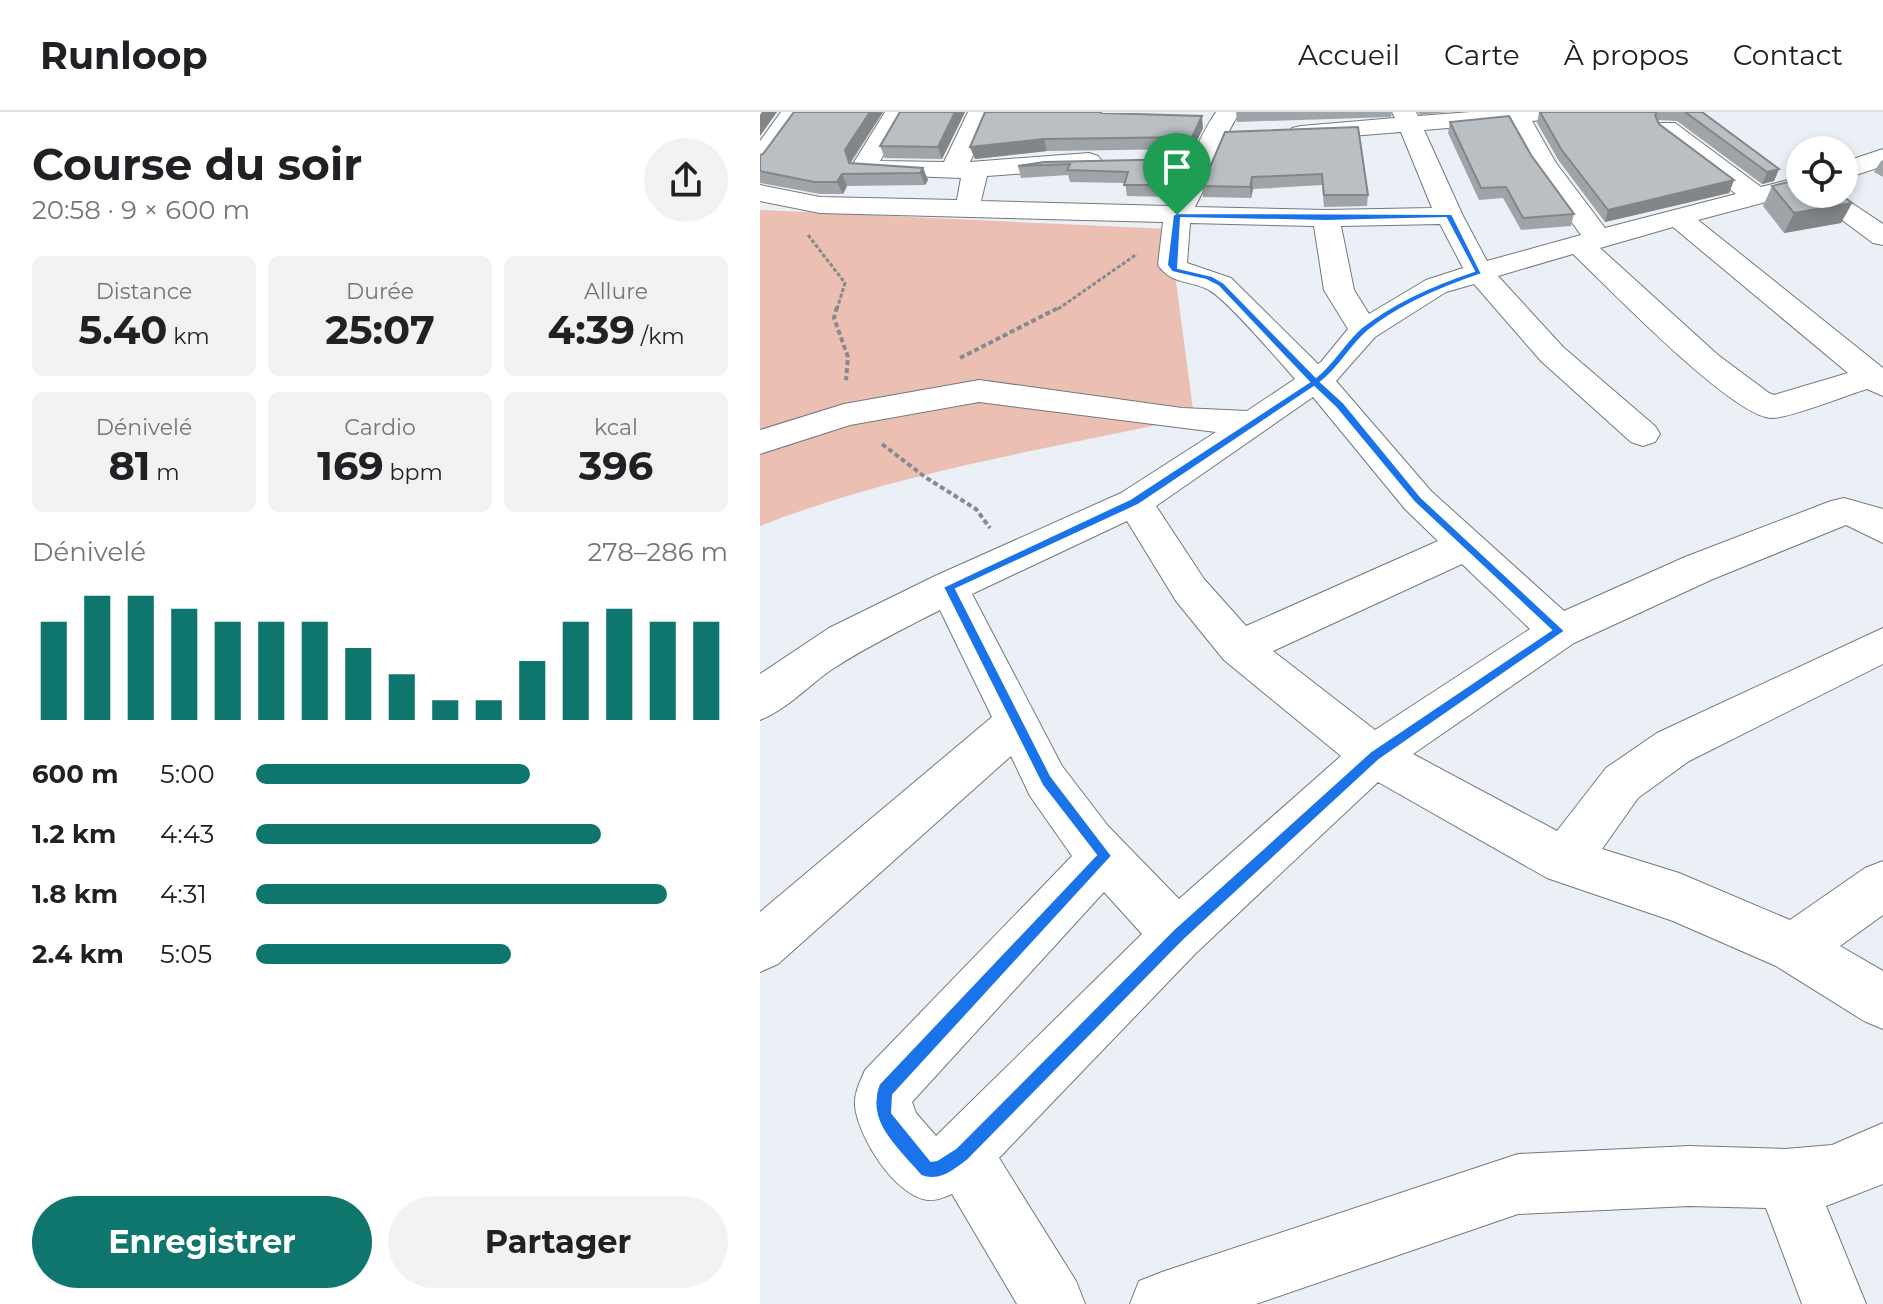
<!DOCTYPE html>
<html lang="fr">
<meta charset="utf-8">
<style>
body{margin:0;font-family:Montserrat,sans-serif;background:#f2f2f2;color:#202124;height:100vh;display:flex;flex-direction:column;font-size:30px;white-space:nowrap}
*{box-sizing:border-box;margin:0}
p{font-size:26px;color:#757577}
.icon{flex:none;width:44px;height:44px;fill:none;stroke:currentColor;stroke-width:2;stroke-linecap:round;stroke-linejoin:round}
.map{position:relative;flex:1;overflow:hidden}
.panel{display:flex;flex-direction:column;background:#fff;width:760px}
.panel>*{flex:none}
.tools{position:absolute;left:1026px;top:24px;display:grid;gap:16px}
.tools a{display:grid;place-items:center;width:72px;height:72px;border-radius:50%;background:#fff;box-shadow:0 4px 12px #0003;font-size:40px}
.pin{position:absolute;display:grid;place-items:center;width:68px;height:68px;color:#fff;margin:-82px -34px;border-radius:50% 50% 50% 0;rotate:-45deg;box-shadow:0 0 8px #0007}
.pin .icon{rotate:45deg}
.round{display:grid;place-items:center;flex:none;width:84px;height:84px;border-radius:42px;background:#f2f2f2}
.head{display:flex;align-items:center;justify-content:space-between;height:136px;padding:0 32px}
h1{font-size:44px;font-weight:700;line-height:60px}
.figures{display:grid;grid-template-columns:repeat(3,1fr);gap:12px;height:136px;padding:8px 32px}
.figures div{display:grid;align-content:center;border-radius:12px;background:#f2f2f2;text-align:center}
.figures b{font-size:40px;font-weight:700}
.figures small{font-size:22px;font-weight:400}
.figures p{font-size:22px}
.chart{height:224px;padding:16px 32px}
.chart p{display:flex;justify-content:space-between}
.chart svg{width:100%;height:144px;margin-top:8px;stroke:#0f766e;stroke-width:6}
.action{display:flex;gap:16px;margin-top:auto;padding:16px 32px}
.action a{flex:1;height:92px;border-radius:48px;background:#0f766e;color:#fff;font-size:32px;font-weight:700;line-height:92px;text-align:center}
.action a+a{background:#f2f2f2;color:#202124}
ul{padding:0 32px;list-style:none;font-size:26px}
li{display:grid;grid-template-columns:128px 96px 1fr;align-items:center;height:60px}
li i{height:20px;border-radius:10px;background:#0f766e}
header{display:flex;align-items:center;gap:48px;box-sizing:border-box;height:112px;padding:0 40px;background:#fff;border-bottom:2px solid #e0e0e0}
header strong{font-size:38px}
nav{display:flex;gap:44px;margin-inline-start:auto;font-size:28px}
main{display:flex;flex:1;min-height:0}
.map>svg:first-child{display:block}
</style>
<header>
<strong>Runloop</strong>
<nav><a>Accueil</a><a>Carte</a><a>À propos</a><a>Contact</a></nav>
</header>
<main>
<section class="panel">
<div class="head"><div><h1>Course du soir</h1><p>20:58 · 9 × 600 m</p></div><a class="round"><svg class="icon" aria-label="share" viewBox="0 0 24 24"><path d="M12 15V3M7 8l5-5 5 5M5 13v7h14v-7"/></svg></a></div>
<div class="figures">
<div><p>Distance</p><b>5.40<small> km</small></b></div>
<div><p>Durée</p><b>25:07</b></div>
<div><p>Allure</p><b>4:39<small> /km</small></b></div>
</div>
<div class="figures">
<div><p>Dénivelé</p><b>81<small> m</small></b></div>
<div><p>Cardio</p><b>169<small> bpm</small></b></div>
<div><p>kcal</p><b>396</b></div>
</div>
<div class="chart"><p><span>Dénivelé</span>278–286 m</p>
<svg viewBox="0 0 160 44" preserveAspectRatio="none"><path d="M5 44V14M15 44V6M25 44V6M35 44V10M45 44V14M55 44V14M65 44V14M75 44V22M85 44V30M95 44V38M105 44V38M115 44V26M125 44V14M135 44V10M145 44V14M155 44V14"/></svg>
</div>
<ul>
<li><b>600 m</b>5:00<i style="width:58%"></i></li>
<li><b>1.2 km</b>4:43<i style="width:73%"></i></li>
<li><b>1.8 km</b>4:31<i style="width:87%"></i></li>
<li><b>2.4 km</b>5:05<i style="width:54%"></i></li>
</ul>
<div class="action"><a>Enregistrer</a><a>Partager</a></div>
</section>
<div class="map">
<svg width="1123" height="1192" viewBox="0 0 1123 1192">
<rect width="100%" height="100%" fill="#eaf0f5"/>
<path fill="#ecbfb3" d="M0 98 409 117 434 305C293 336 134 361 0 414Z"/>
<g fill="none" stroke-linecap="round" stroke-linejoin="round">
<g stroke="#74797d" stroke-width="2">
<path id="minor" d="M21 0H45L9 51 0 54V29Z
M125 0H149L120 49 184 50 208 0H232L210 50 329 41 338 44 342 49 338 54 329 57 227 64 221 89 409 94C426 63 436 29 456 0H480C461 29 452 63 435 95L566 98 672 96 641 20 541 28 532 26 529 21 532 16 541 14 635 6 632 0H656L658 4 711 0H810L806 5 772 9 796 51 845 116 976 82 897 21 894 16 897 11H915L1001 75 1040 65V81L938 108 1123 256V284L1107 277C1087 283 1030 306 1012 306 973 306 846 173 813 142L738 164 803 235 895 314 900 322 895 330 883 334 871 330 781 249 714 172 686 180 615 225 576 269 671 379 804 499 925 445 1071 389 1084 386 1123 397V431L1086 413 953 467 814 531 653 642 797 719 846 656 897 621 1123 516V552L929 649 878 686 842 737 919 761 1030 808 1105 756 1123 749V803L1080 834 1123 859V917L1104 909 1016 854 913 809 787 766 618 670 436 841 239 1046 316 1169 325 1192H257L192 1082C185 1085 177 1089 168 1088 135 1084 98 1025 95 994 94 981 100 970 105 958L312 744 270 684 251 644 18 852 0 860V800L232 605 180 498C143 517 106 535 71 558 48 574 26 598 0 608V562L69 516 175 464 361 381 456 320 219 290 90 313 0 342V318L84 292 219 268 422 296 487 299 535 267C519 249 464 184 447 177 428 168 411 172 398 153L403 110 60 101 0 89V73L60 85 197 88 201 66 97 62 93 52ZM749 11 771 53 821 123 727 149 703 104 664 18ZM430 111 554 114 564 178 588 217 561 250 558 252 471 166 427 151ZM680 112 703 156 666 168 609 202 594 178 581 114ZM913 115 1088 261 1014 283 1009 281 958 243 840 136ZM553 285 645 397 678 429 486 514 444 467 396 394ZM367 409 416 489 464 548 581 644 419 787 348 714 302 654 212 482ZM702 452 770 517 615 618 513 539ZM344 780 382 822 176 1024 156 1001 152 990Z
M1123 37V54L1084 67V50Z
M1047 82H1078L1123 112V133L1113 131Z
M1123 1011V1072L1066 1094 1106 1192H1042L1006 1096 929 1094 758 1102 496 1192H370L379 1169 402 1160 758 1042 929 1034 1025 1037 1072 1033Z"/>
</g>
<path stroke="#868a8d" stroke-width="3" stroke-dasharray="4 2" stroke-linecap="butt" d="M48 123 85 171 77 197
M298 197 377 142"/>
<path stroke="#868a8d" stroke-width="4" stroke-dasharray="5 3" stroke-linecap="butt" d="M77 195 74 206 88 245 86 268
M200 246 300 195
M122 332 165 365 216 397 230 416"/>
<use href="#minor" fill="#fff" fill-rule="evenodd"/>
</g>
<path fill="#9fa4a8" d="M34 0H123L91 51 163 56 168 68 165 73 87 74 83 82H60L0 71V43L3 42Z
M140 0H205L182 47 125 46 120 34Z
M476 0H632L631 5 477 10Z
M658 0H689L660 3Z
M779 0H942L1019 57 1014 69 1002 72 917 9 898 8 899 12 974 68 969 81 845 110 799 49 777 11Z
M342 1 443 16 433 37 287 39 215 47 210 35Z
M690 10 771 43 814 102 811 114 761 118 743 86 719 88 688 21Z
M465 20 608 83 607 94 564 95 562 73 493 77 491 86 443 85 442 74Z
M1123 48V65L1114 60 1121 49Z
M284 50 424 58 410 85 367 84 365 71 310 70 308 63 261 66 258 54Z
M1012 74 1092 91 1081 111 1024 121 1003 94Z"/>
<path fill="#828688" d="M2 0H17L0 24V3Z
M110 0H123L90 50 94 63 89 51 85 38Z
M195 0H205L182 47 178 35Z
M442 4 443 16 433 37 432 25Z
M284 27 287 39 215 47 210 35Z
M422 47 424 58 410 85 408 73Z
M163 56 168 68 165 73 160 61Z
M1019 57 1014 69 1002 72 1007 60Z
M82 62 87 74 83 82 77 70Z
M492 65 493 77 491 86 490 75Z
M974 68 969 81 845 110 848 98Z
M1092 91 1081 111 1024 121 1034 101Z"/>
<path fill="#b9bfc3" stroke="#828688" stroke-width="2" d="M34 0H110L85 38 89 51 163 56 160 61 82 62 77 70H54L0 59V43L3 42Z
M140 0H195L178 35 120 34Z
M225 0H339L342 1 442 4 432 25 284 27 210 35Z
M780 0H897L895 3 899 12 974 68 848 98 801 37Z
M925 0H942L1019 57 1007 60Z
M749 4 771 43 814 102 763 106 746 75 721 76 690 10Z
M598 15 608 83H564L562 62 492 65 490 75 442 74 465 20Z
M422 47 408 73H364L368 60 307 58 310 52 258 54 284 50Z
M1040 67V82H1080L1092 91 1034 101 1012 74Z"/>
<path fill="#1a73e8" stroke="#fff" stroke-width="2" fill-rule="evenodd" d="M417 101 692 102 722 162C683 175 641 192 608 219 590 234 580 256 561 270L584 291 661 385 805 519 619 648 424 828 208 1048C193 1059 180 1071 161 1064 138 1037 104 1010 119 972L336 743 282 673 183 475 370 387 549 270 458 174 446 168 412 160 407 153 413 103ZM421 106 566 109 686 106 714 159C675 172 635 189 602 215 585 229 574 251 556 265L464 171 452 164 418 156ZM554 275 576 296 654 390 791 518 610 640 413 818 196 1036 177 1048 171 1049 132 1001 133 983 352 744 291 664 196 477 378 393Z"/>
</svg>
<div class="tools">
<a><svg class="icon" aria-label="locate" viewBox="0 0 24 24"><circle cx="12" cy="12" r="6"/><path d="M12 2v4M12 18v4M2 12h4M18 12h4"/></svg></a>
</div>
<div class="pin" style="left:417px;top:103px;background:#1e9e55"><svg class="icon" aria-label="arrive" viewBox="0 0 24 24"><path d="M6 21V4h12l-3 4 3 4H6"/></svg></div>
</div>
</main>
